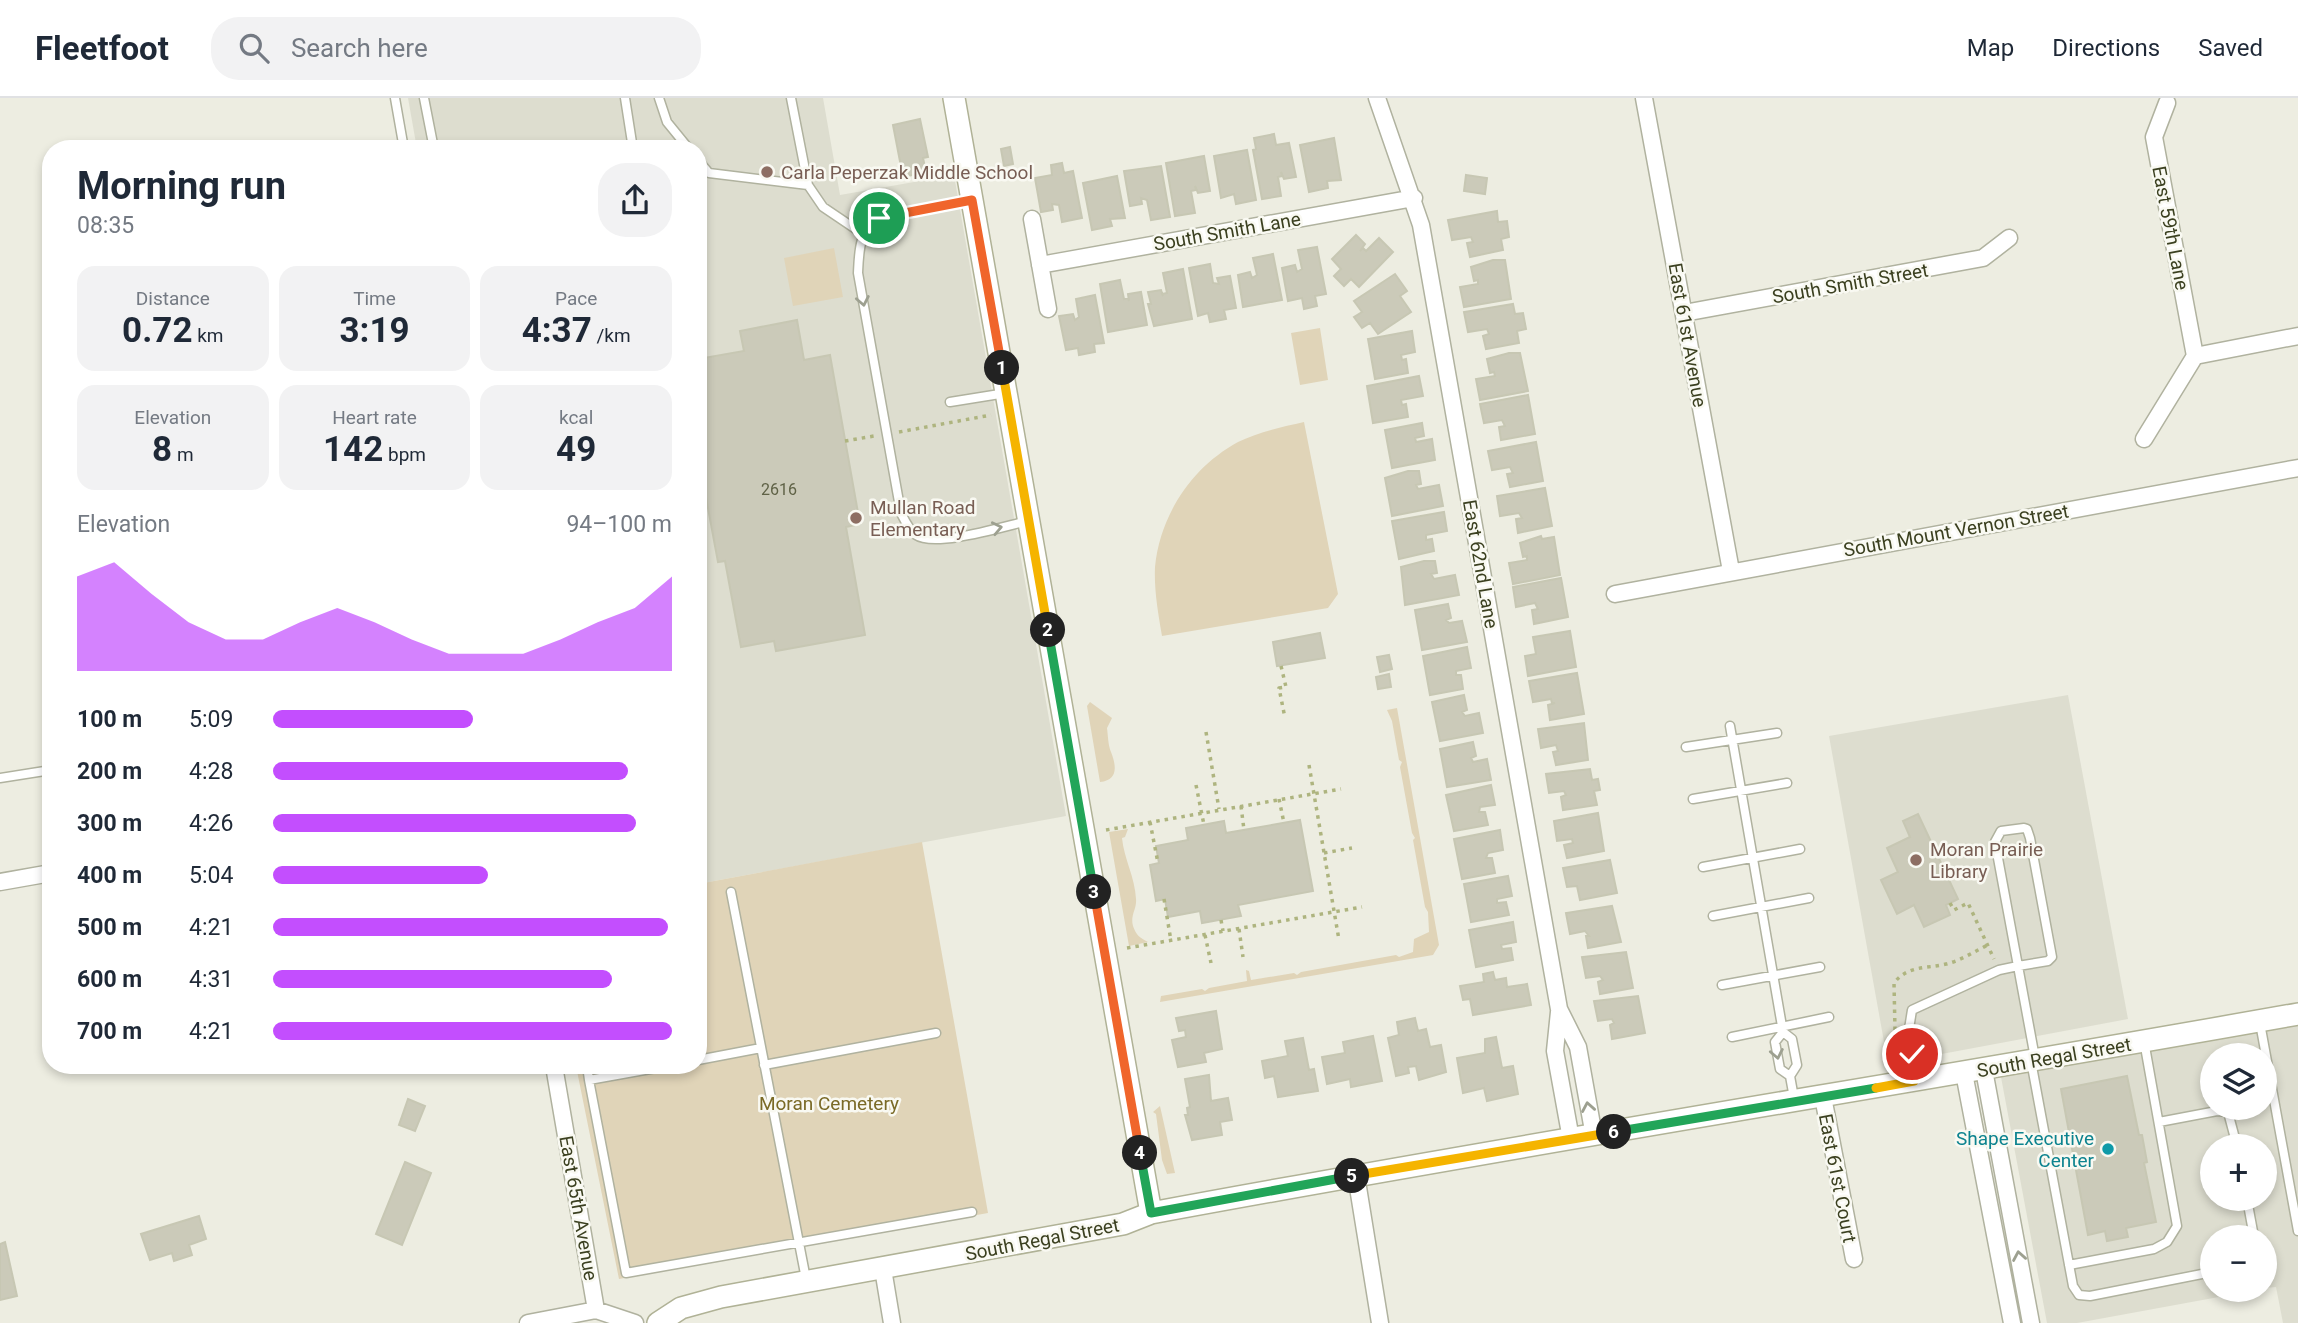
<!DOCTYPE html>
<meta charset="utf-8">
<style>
body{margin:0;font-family:Roboto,sans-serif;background:#f2f2f3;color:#1f2937;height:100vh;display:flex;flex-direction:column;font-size:26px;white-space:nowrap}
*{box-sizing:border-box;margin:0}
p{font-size:23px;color:#747a83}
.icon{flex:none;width:38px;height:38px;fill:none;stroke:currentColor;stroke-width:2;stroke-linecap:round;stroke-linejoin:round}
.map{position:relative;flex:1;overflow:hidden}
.sheet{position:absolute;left:42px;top:42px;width:665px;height:934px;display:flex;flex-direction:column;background:#fff;border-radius:28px;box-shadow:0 4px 10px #0003}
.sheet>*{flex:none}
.fabs{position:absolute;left:2200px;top:945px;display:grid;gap:14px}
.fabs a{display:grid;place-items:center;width:77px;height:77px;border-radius:50%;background:#fff;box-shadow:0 4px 10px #0003;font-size:35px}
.pin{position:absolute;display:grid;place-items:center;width:60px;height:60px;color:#fff;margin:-30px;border:4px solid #fff;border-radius:50%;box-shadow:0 2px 7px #0007}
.km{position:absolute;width:35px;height:35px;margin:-18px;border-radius:50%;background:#222;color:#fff;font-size:19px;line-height:35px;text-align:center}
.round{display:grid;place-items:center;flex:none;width:74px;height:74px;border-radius:28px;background:#f2f2f3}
.head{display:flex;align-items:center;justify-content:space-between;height:119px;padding:0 35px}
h1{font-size:38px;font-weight:700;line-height:52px}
.stats{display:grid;grid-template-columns:repeat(3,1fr);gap:10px;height:119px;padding:7px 35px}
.stats div{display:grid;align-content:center;border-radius:18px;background:#f2f2f3;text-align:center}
.stats b{font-size:35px;font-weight:700}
.stats small{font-size:19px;font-weight:400}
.stats p{font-size:19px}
.chart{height:196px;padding:14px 35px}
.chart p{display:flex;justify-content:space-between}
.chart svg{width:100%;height:126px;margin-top:7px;fill:#c34efe;opacity:.7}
ul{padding:0 35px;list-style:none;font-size:23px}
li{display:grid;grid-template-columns:112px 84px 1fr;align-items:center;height:52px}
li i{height:18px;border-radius:9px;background:#c34efe}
header{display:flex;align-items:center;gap:42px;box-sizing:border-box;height:98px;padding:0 35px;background:#fff;border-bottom:2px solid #e0e1e3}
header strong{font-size:33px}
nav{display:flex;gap:38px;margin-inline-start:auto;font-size:24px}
.search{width:490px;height:63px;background:#f2f2f3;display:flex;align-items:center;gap:18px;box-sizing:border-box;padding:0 24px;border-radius:28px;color:#747a83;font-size:26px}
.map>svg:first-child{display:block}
</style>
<header>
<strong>Fleetfoot</strong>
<div class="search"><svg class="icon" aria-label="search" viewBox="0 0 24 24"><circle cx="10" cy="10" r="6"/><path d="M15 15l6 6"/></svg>Search here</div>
<nav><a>Map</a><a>Directions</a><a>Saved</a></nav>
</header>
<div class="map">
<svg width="2298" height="1225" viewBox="0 0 2298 1225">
<rect width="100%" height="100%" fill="#edede1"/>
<path fill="#ddddcf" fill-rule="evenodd" d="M408 0H823L840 97 954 77 1066 718 698 786V51H417Z
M2068 597 2128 921 1888 966 1829 638Z
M2298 927V1225H2283L2276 1189 2265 1190 2264 1139H2212V1192H2257L2077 1225H2047L2001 979ZM2212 957H2264V1010H2212ZM2212 1048H2264V1101H2212Z"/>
<path fill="#e0d4b8" d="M834 150 843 199 793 208 784 160Z
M1320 230 1328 282 1300 287 1291 235Z
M1304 324 1338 496 1328 510 1162 538C1158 515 1154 492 1155 469 1160 417 1192 369 1238 344 1258 334 1282 329 1304 324Z
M1090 604 1112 620 1107 630C1108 637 1108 647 1111 654 1116 667 1119 682 1100 684L1087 608Z
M1397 610 1439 847 1433 857 1160 904 1161 898 1202 891 1205 893 1209 890 1247 883 1246 872 1249 873 1251 882 1294 875 1297 877 1301 874 1396 857 1399 859 1413 854 1414 841 1429 834 1428 814 1425 809 1413 742 1415 740 1412 735 1400 669 1402 664 1399 662 1392 623 1387 612Z
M1128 731 1125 739 1122 740C1124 761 1135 779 1136 801 1137 811 1130 817 1133 828 1136 837 1140 840 1148 844L1129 848 1109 734Z
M922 744 988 1115 619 1181 576 968H698V786Z
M1160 1008 1175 1075 1167 1076 1162 1062 1156 1016 1153 1014Z"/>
<path fill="#cbcab9" stroke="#c7c7b3" stroke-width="2" d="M920 21 928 59 923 60 926 74 903 79 893 27Z
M1274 36 1276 47 1289 45 1296 79 1284 81 1281 74 1282 78 1278 79 1281 98 1262 101 1253 52 1256 51 1254 40Z
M1334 40 1341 82 1327 83 1328 90 1309 94 1300 47Z
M1010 49 1013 66 1004 68 1001 51Z
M1247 52 1256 102 1236 106 1234 96 1221 100 1214 58Z
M1204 58 1210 93 1198 95 1195 88 1196 92 1191 93 1195 115 1175 118 1166 65Z
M1062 65 1064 75 1073 73 1082 120 1062 124 1059 107 1052 106 1053 112 1041 114 1035 80 1052 77 1051 67Z
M1161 68 1170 119 1151 122 1147 102 1141 100 1142 106 1130 108 1124 73Z
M1466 77 1487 80 1485 96 1464 93Z
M1117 78 1125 120 1110 121 1112 128 1092 132 1083 85Z
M1497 113 1498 124 1507 123 1509 139 1501 141 1503 152 1470 159 1467 145 1473 144 1471 139 1452 142 1448 122Z
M1356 137 1365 146 1360 153 1363 150 1366 153 1379 140 1393 154 1359 189 1351 181 1344 188 1334 178 1341 171 1332 161Z
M1317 149 1326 196 1315 198 1317 208 1304 211 1302 200 1288 203 1282 170 1295 167 1297 174 1302 171 1298 152Z
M1273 156 1282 202 1243 209 1238 177 1250 174 1252 180 1257 177 1253 160Z
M1493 162H1505L1511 201 1464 209 1460 189 1478 186V182L1474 183 1471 169Z
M1210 166 1213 185 1219 186 1217 180 1230 178 1236 210 1224 212 1226 221 1210 224 1208 215 1198 218 1189 170Z
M1183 171 1192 221 1154 228 1148 206H1151L1148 194 1161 192 1163 198 1162 196 1167 195 1163 175Z
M1395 176 1407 193 1400 198 1411 214 1378 236 1370 225 1362 230 1354 219 1362 214 1354 203Z
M1120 182 1124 201 1128 200 1129 203 1128 196 1141 194 1147 227 1108 234 1100 186Z
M1095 197 1104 245 1094 246 1095 254 1079 257 1078 250 1066 252 1059 218 1073 216 1075 222 1079 219 1076 201Z
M1513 206 1515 216 1523 215 1526 231 1517 233 1519 245 1486 251 1483 238 1489 236 1487 231 1468 234 1464 214Z
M797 222 804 262 830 257 860 426 846 429 865 537 776 553 774 543 741 549 725 463 718 464 698 356V261L744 253 740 233Z
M1412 233 1415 254 1401 257 1402 262 1406 261 1408 275 1375 281 1368 241Z
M1509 255H1520L1528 293 1480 302 1476 281 1495 278 1494 274 1490 275 1487 261Z
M1419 278 1423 298 1401 302 1402 307 1406 306 1408 319 1373 325 1367 288Z
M1528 297 1535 336 1501 342 1499 329 1505 328 1502 322 1484 325 1480 306Z
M1422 325 1424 338 1415 340 1416 344 1432 341 1435 362 1392 370 1385 332Z
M1536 344 1543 383 1510 389 1507 376 1513 375 1510 369 1492 372 1488 353Z
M1408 373H1419L1421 386 1416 387 1418 391 1439 387 1443 408 1392 418 1385 380Z
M1545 390 1552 428 1518 435 1516 421 1522 420 1519 415 1500 418 1497 398Z
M1444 414 1447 433 1426 437V442L1432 441 1434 453 1399 461 1392 423Z
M1541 438 1542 441 1554 439 1560 477 1513 486 1509 465 1527 462V458L1523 459 1520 445Z
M1424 463H1435L1437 475 1431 476 1434 481 1455 477 1459 497 1405 507 1401 469Z
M1561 480 1568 519 1534 526 1532 512 1538 511 1535 505 1516 509 1513 489Z
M1448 506 1451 520 1446 522 1449 525 1462 523 1467 544 1422 552 1415 512Z
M1570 533 1576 569 1528 578 1525 558 1536 556 1533 539Z
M1320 535 1325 560 1277 568 1273 544Z
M1467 549 1471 570 1456 573V577H1461L1463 591 1430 597 1423 558Z
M1389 557 1392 571 1380 574 1377 559Z
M1577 575 1584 616 1550 622 1548 607 1555 605H1552L1551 601 1533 604 1529 583Z
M1389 576 1391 589 1378 591 1376 579Z
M1464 597 1467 612 1462 614 1465 618 1479 615 1483 635 1440 643 1432 604Z
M1584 625 1588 662 1556 667 1553 654 1558 653 1556 647 1541 650 1538 631Z
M1473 644 1476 658 1471 660 1473 664 1487 661 1491 682 1447 689 1440 651Z
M1590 671 1592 682 1598 681 1600 692 1594 693 1597 707 1563 712 1561 699 1566 697 1564 693 1549 695 1546 676Z
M1491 687 1495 707 1480 709 1479 714H1485L1488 727 1454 733 1446 697Z
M1598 715 1604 753 1567 760 1564 747 1573 745 1572 741 1557 743 1554 723Z
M1918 716 1958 801 1946 807 1950 817 1924 829 1914 807 1897 816 1881 782 1898 774 1887 750 1910 739 1903 723Z
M1300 722 1313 793 1238 807 1241 818 1202 825 1200 813 1168 819 1165 801 1156 803 1150 767 1159 765 1156 748 1188 742 1186 730 1224 723 1226 735Z
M1500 732 1503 752 1488 755 1486 760H1492L1495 775 1462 781 1454 741Z
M1610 762 1617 795 1580 802 1577 788 1567 789 1563 770Z
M1508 778 1512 798 1497 801V805L1506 804 1509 817 1471 824 1464 786Z
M1612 808 1621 844 1588 850 1586 838H1589L1585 833 1570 836 1566 815Z
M1513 824 1516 844 1501 847 1502 851 1511 850 1513 862 1476 869 1469 832Z
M1626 854 1633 890 1600 896 1598 884 1603 882 1600 878 1586 880 1582 859Z
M1493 874 1495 882 1506 880 1507 889 1527 886 1531 907 1473 917 1470 901 1463 902 1460 888 1484 884 1483 876Z
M1638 898 1645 935 1612 941 1610 927 1614 925 1612 921 1598 923 1594 903Z
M1216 913 1222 951 1204 955 1206 964 1178 969 1172 942 1186 939 1185 932 1179 933 1176 920Z
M1415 920 1418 933 1426 931 1430 949 1441 947 1446 974 1419 982 1416 968 1408 969 1409 975 1396 978 1388 940 1399 937 1397 924Z
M1373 938 1382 983 1351 989 1350 981 1327 986 1322 959 1345 955 1343 944Z
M1496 939 1502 970 1513 968 1518 996 1487 1003 1484 990 1463 995 1457 960 1485 955V941Z
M1303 940 1309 972 1314 971 1318 993 1278 999 1274 978 1265 980 1262 963 1288 958 1285 943Z
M1209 977 1211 1003 1228 1000 1232 1022 1220 1024 1222 1037 1192 1042 1185 1017H1188L1187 1010 1190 1009 1185 981Z
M2127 978 2139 1037H2142L2147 1064 2144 1065 2156 1124 2126 1130 2128 1139 2107 1143 2105 1133 2088 1137 2061 991Z
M408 1001 425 1008 415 1033 399 1027Z
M405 1064 431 1075 402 1147 376 1136Z
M199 1118 206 1141 189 1147 192 1157 174 1163 172 1155 150 1162 141 1136Z
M5 1144 17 1198 0 1202V1146Z"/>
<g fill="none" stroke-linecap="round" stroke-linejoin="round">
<g stroke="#b0b29f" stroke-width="11">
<path id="lane" d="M395 0 404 51
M424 0 434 51
M625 0 633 51
M659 0 667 24 689 51
M791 0 808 87 823 109 863 136
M698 62 709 75 808 87
M972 102 879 120C859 133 859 153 858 175L901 415C905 423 909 432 916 437 935 450 1005 428 1028 423
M950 304 1006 295
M1730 628 1783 934
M1686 649 1777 635
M0 680 51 672
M1693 701 1787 685
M2024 730 2027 731 2030 740 2052 859 2048 863 2018 868 1995 744 2001 733Z
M1703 769 1800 751
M731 794 806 1181
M1713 818 1809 800
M1722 887 1820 869
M2260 925 2298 1133
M1732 939 1829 919
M698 962 761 950
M2031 963 2073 1188 2079 1197 2090 1198 2212 1174
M764 967 936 935
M587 968 589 982 667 968
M1790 978 1780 971 1775 944 1783 934 1792 941 1797 967 1790 978 1794 1000
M1914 980 1909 931 1912 912 1999 872 2018 868 2035 960
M589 982 626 1175 972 1114
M2159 1024 2217 1013 2228 1014 2237 1048
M2247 1101 2254 1139
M2069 1167 2154 1151 2167 1144 2177 1128 2144 943"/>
</g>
<g stroke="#b0b29f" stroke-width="19">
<path id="street" d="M1377 0 1421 127 1559 911 1578 949 1594 1038
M1644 0 1731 473
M2167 5 2154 39 2195 258
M1032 121 1048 211
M1040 167 1414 100
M1684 215 1983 160 2009 140
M2144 341 2195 258 2298 238
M1615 496 2298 370
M0 784 51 775
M1559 914 1555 953 1571 1041
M554 968 596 1212 635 1225
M1984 972 2031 1225
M1964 975 2012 1225
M1823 999 1854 1161
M1356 1077 1380 1225
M883 1171 892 1225
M528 1225 596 1212"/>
</g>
<g stroke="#b0b296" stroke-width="24">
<path id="secondary" d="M954 0 1151 1115
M658 1225 681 1210 721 1199 1123 1126 1151 1115C1532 1044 1916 984 2298 916"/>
</g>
<path stroke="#aeb47f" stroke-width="3.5" stroke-dasharray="3.5 5" stroke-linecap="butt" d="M899 334 991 317
M845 343 874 338
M1281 568 1286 589 1279 590 1285 620
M1206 634 1219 711
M1309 667 1339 842
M1196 687 1204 727
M1279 701 1284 725
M1241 708 1244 732
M1150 724 1158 765
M1106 732 1341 691
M1324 755 1352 750
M1164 801 1171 843
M1950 805 1954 812 1968 805 1994 861
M1221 822 1223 833
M1239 831 1243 859
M1205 837 1211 865
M1127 850 1362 809
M1895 932 1894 885C1908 867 1926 871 1946 866 1960 863 1975 853 1988 847"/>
<use href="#lane" stroke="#fff" stroke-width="8"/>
<use href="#street" stroke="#fff" stroke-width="16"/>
<use href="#secondary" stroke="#fff" stroke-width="21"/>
</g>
<defs><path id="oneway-chevron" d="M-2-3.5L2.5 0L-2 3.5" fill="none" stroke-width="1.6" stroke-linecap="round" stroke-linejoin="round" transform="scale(1.75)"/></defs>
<g stroke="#9da090">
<use href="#oneway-chevron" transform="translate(863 203) rotate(79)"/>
<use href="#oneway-chevron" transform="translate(997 430) rotate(-12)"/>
<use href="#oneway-chevron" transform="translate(1777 956) rotate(79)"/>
<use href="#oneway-chevron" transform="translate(1588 1009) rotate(-100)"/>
<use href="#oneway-chevron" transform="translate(2019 1158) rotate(-100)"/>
</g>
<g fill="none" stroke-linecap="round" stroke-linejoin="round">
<g stroke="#fff" stroke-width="14">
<path id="split-1" d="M879 120 972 102 1002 270"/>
</g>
<g stroke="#fff" stroke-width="14">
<path id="split-2" d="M1002 270 1048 532"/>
</g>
<g stroke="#fff" stroke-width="14">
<path id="split-3" d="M1048 532 1094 794"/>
</g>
<g stroke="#fff" stroke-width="14">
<path id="split-4" d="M1094 794 1140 1055"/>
</g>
<g stroke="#fff" stroke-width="14">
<path id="split-5" d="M1140 1055 1151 1115 1352 1078"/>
</g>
<g stroke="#fff" stroke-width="14">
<path id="split-6" d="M1352 1078 1614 1034"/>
</g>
<g stroke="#fff" stroke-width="14">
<path id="split-7" d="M1614 1034 1876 990"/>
</g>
<g stroke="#fff" stroke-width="14">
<path id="split-8" d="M1876 990 1914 983 1912 956"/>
</g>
<use href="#split-1" stroke="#f0652b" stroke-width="9"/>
<use href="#split-2" stroke="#f5b400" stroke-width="9"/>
<use href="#split-3" stroke="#22a559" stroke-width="9"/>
<use href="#split-4" stroke="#f0652b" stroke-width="9"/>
<use href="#split-5" stroke="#22a559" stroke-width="9"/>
<use href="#split-6" stroke="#f5b400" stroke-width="9"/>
<use href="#split-7" stroke="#22a559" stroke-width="9"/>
<use href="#split-8" stroke="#f5b400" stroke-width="9"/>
</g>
<g fill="#8d6e63" stroke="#f9f9f2" stroke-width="2.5">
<circle cx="767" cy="74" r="7"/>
<circle cx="856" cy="420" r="7"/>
<circle cx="1916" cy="762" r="7"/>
</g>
<circle fill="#0f9aa8" stroke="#f9f9f2" stroke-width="2.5" cx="2108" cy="1051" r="7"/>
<g text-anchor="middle" stroke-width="5" stroke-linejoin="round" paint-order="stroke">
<g font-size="16" fill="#5f6246">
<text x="779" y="397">2616</text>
</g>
<g font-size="19" fill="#785e54" stroke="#f9f9f2" text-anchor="start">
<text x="781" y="81">Carla Peperzak Middle School</text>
<text x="870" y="416">Mullan Road<tspan x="870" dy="22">Elementary</tspan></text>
<text x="1930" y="758">Moran Prairie<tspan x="1930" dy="22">Library</tspan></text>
</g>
<g font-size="19" fill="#3b4020" stroke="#f9f9f2">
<text transform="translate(2171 130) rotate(79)" y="7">East 59th Lane</text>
<text transform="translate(1227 133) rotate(-10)" y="7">South Smith Lane</text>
<text transform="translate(1850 185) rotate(-10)" y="7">South Smith Street</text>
<text transform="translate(1688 237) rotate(80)" y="7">East 61st Avenue</text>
<text transform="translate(1956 432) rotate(-10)" y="7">South Mount Vernon Street</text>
<text transform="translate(1481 466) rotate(80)" y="7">East 62nd Lane</text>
<text transform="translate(2054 959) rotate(-10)" y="7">South Regal Street</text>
<text transform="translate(1838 1080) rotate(79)" y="7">East 61st Court</text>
<text transform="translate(579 1110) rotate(80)" y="7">East 65th Avenue</text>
<text transform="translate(1042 1141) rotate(-11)" y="7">South Regal Street</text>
</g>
<g font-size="19" fill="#7a6a26" stroke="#f9f9f2">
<text x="829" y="1012">Moran Cemetery</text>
</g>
<g font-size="19" fill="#0d838f" stroke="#f9f9f2" text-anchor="end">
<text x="2094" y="1047">Shape Executive<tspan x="2094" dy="22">Center</tspan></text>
</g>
</g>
</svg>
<div class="fabs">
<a><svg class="icon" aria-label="layers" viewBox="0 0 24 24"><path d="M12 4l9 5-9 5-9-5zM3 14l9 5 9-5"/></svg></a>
<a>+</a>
<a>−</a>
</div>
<div class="pin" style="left:879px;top:120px;background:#1e9e55"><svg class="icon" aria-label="arrive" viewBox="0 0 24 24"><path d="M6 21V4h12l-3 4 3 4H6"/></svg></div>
<div class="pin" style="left:1912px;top:956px;background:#d93025"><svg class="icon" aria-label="check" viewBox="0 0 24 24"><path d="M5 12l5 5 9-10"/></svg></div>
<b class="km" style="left:1002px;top:270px">1</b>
<b class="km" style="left:1048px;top:532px">2</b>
<b class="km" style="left:1094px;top:794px">3</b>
<b class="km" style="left:1140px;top:1055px">4</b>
<b class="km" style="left:1352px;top:1078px">5</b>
<b class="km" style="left:1614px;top:1034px">6</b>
<section class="sheet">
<div class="head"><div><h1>Morning run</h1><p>08:35</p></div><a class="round"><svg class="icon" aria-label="share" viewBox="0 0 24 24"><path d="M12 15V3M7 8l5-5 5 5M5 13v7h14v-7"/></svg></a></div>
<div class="stats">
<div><p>Distance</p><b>0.72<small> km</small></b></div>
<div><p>Time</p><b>3:19</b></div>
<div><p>Pace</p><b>4:37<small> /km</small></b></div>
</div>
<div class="stats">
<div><p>Elevation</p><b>8<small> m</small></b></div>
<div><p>Heart rate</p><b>142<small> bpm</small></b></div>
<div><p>kcal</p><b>49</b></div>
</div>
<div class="chart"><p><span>Elevation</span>94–100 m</p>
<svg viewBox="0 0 160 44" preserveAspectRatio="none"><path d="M0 44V11L10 6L20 17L30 27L40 33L50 33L60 27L70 22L80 27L90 33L100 38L110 38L120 38L130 33L140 27L150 22L160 11V44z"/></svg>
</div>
<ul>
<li><b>100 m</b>5:09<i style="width:50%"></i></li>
<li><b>200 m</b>4:28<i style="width:89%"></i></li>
<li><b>300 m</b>4:26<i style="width:91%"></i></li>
<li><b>400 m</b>5:04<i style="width:54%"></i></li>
<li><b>500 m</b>4:21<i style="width:99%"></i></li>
<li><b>600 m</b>4:31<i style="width:85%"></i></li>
<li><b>700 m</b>4:21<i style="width:100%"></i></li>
</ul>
</section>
</div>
